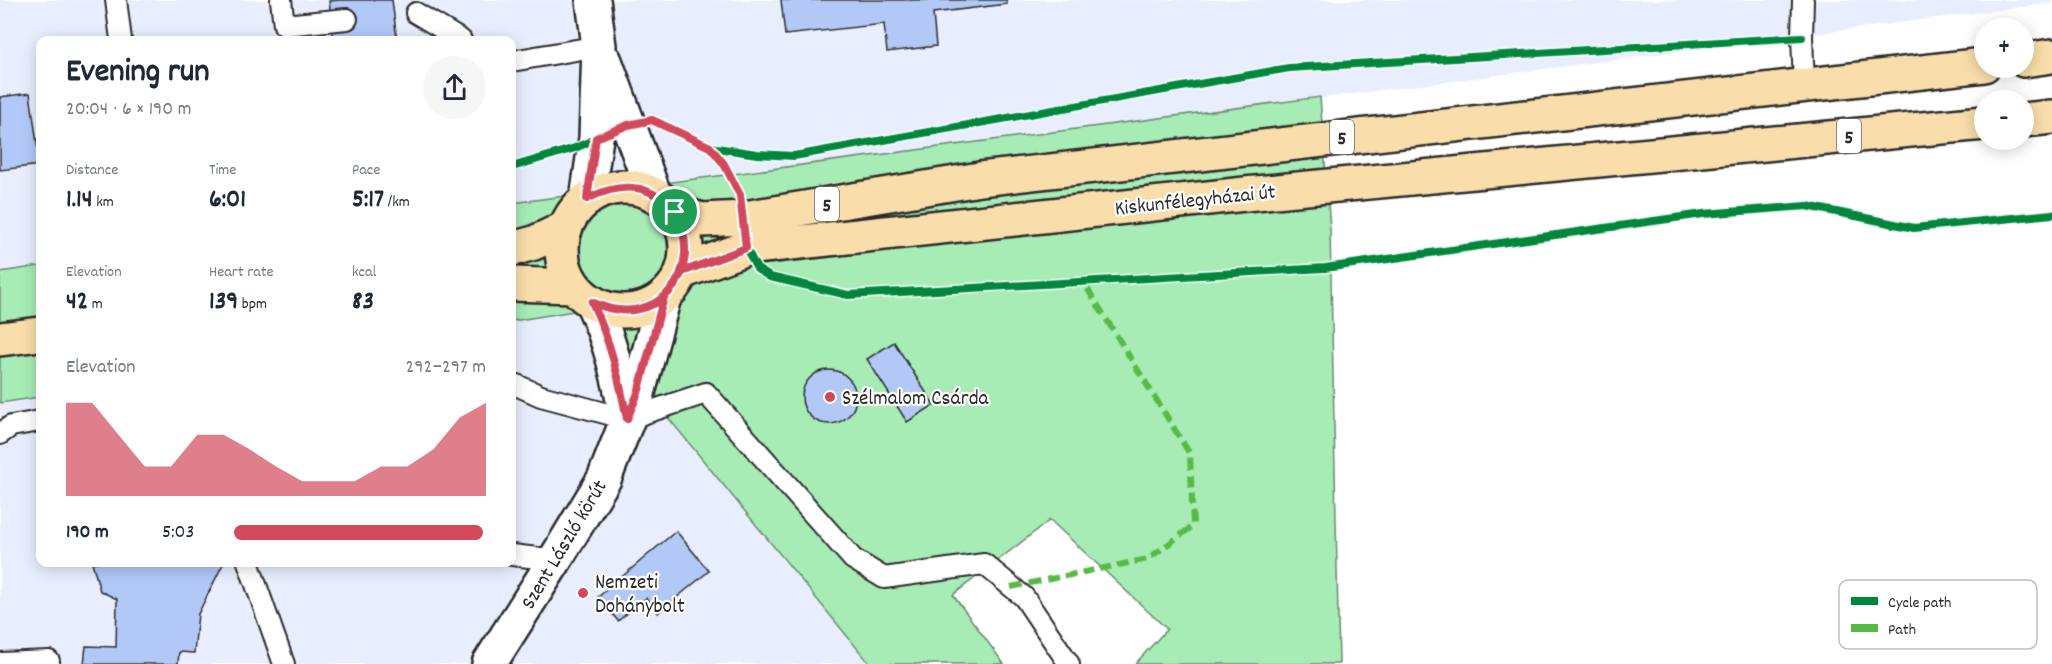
<!DOCTYPE html>
<meta charset="utf-8">
<style>
body{margin:0;font-family:Dekko,sans-serif;background:#f6f6f7;color:#1f2937;height:100vh;display:flex;flex-direction:column;font-size:22px;white-space:nowrap}
*{box-sizing:border-box;margin:0}
p{font-size:20px;color:#747a83}
.icon{flex:none;width:33px;height:33px;fill:none;stroke:currentColor;stroke-width:2;stroke-linecap:round;stroke-linejoin:round}
.map{position:relative;flex:1;overflow:hidden}
.sheet{position:absolute;left:36px;top:36px;width:480px;height:531px;display:flex;flex-direction:column;background:#fff;border-radius:12px;box-shadow:0 3px 15px #0003}
.sheet>*{flex:none}
.buttons{position:absolute;left:1974px;top:18px;display:grid;gap:12px}
.buttons a{display:grid;place-items:center;width:60px;height:60px;border-radius:50%;background:#fff;box-shadow:0 3px 15px #0003;font-size:30px}
.pin{position:absolute;display:grid;place-items:center;width:51px;height:51px;color:#fff;margin:-26px;border:3px solid #fff;border-radius:50%;box-shadow:0 2px 6px #0007}
.round{display:grid;place-items:center;flex:none;width:63px;height:63px;border-radius:32px;background:#f6f6f7}
.headline{display:flex;align-items:center;justify-content:space-between;height:102px;padding:0 30px}
h1{font-size:33px;font-weight:800;line-height:45px}
.figures{display:grid;grid-template-columns:repeat(3,1fr);gap:9px;height:102px;padding:6px 30px}
.figures div{display:grid;align-content:center}
.figures b{font-size:26px;font-weight:800}
.figures small{font-size:16px;font-weight:400}
.figures p{font-size:16px}
.chart{height:168px;padding:12px 30px}
.chart p{display:flex;justify-content:space-between}
.chart svg{width:100%;height:108px;margin-top:6px;fill:#d1495b;opacity:.7}
ul{padding:0 30px;list-style:none;font-size:20px}
li{display:grid;grid-template-columns:96px 72px 1fr;align-items:center;height:45px}
li i{height:15px;border-radius:8px;background:#d1495b}
.map>svg:first-child{display:block}
</style>
<div class="map">
<svg width="2052" height="664" viewBox="0 0 2052 664">
<rect width="100%" height="100%" fill="#fff"/>
<filter id="ink" filterUnits="userSpaceOnUse"><feTurbulence type="fractalNoise" baseFrequency=".0167" numOctaves="2"/><feDisplacementMap in="SourceGraphic" scale="12" xChannelSelector="R" yChannelSelector="G"/><feConvolveMatrix kernelMatrix="1 2 1 2 8 2 1 2 1" color-interpolation-filters="sRGB"/></filter>
<g filter="url(#ink)">
<path fill="#e8eefd" d="M0 0H2052V3L512 203V40H40V266L0 272Z
M580 310 870 664H0V403L40 397V562H512V321Z"/>
<path fill="#a7ebb5" stroke="#698b70" stroke-width="1.5" d="M1320 97 1330 229 1339 664H1135L1167 629 1050 520 953 595 1004 664H870L580 310 512 321V203Z
M40 266V397L0 403V272Z"/>
<path fill="#b2c8f7" stroke="#2b2b2b" stroke-width="1.5" d="M340 0H392L397 40H334L329 1Z
M781 0H1007V4L933 13 936 46 887 52 884 24 785 35Z
M30 93 40 165 0 170V97Z
M894 342 934 405 907 422 867 359Z
M802 397a27 27 0 1 1 54 0a27 27 0 1 1-54 0Z
M676 531 709 571 658 613 646 598 618 621 598 597Z
M92 562H224L198 614 194 653 179 652 178 664H84L86 646 116 647 117 599 100 591Z"/>
<g fill="none" stroke-linecap="round" stroke-linejoin="round">
<g stroke="#2b2b2b" stroke-width="24">
<path id="service" d="M116 0 121 40
M281 0 284 25 347 19
M1803 0 1802 37 1804 86
M416 13 461 40
M512 61 599 46
M512 383 541 396 627 419 706 393 853 559 884 578 984 564 1024 597 1069 664
M0 434 11 426 40 421
M512 555 555 560
M248 562 284 664
M0 663 49 661V664"/>
</g>
<g stroke="#2b2b2b" stroke-width="38">
<path id="minor" d="M605 61 654 194
M587 199 596 138 599 46 593 0"/>
</g>
<g stroke="#2b2b2b" stroke-width="38">
<path id="tertiary" d="M592 302C610 340 619 378 627 419
M489 664 555 560 604 479 638 393 664 297"/>
</g>
<g stroke="#2b2b2b" stroke-width="38">
<path id="primary" d="M2024 60 2052 56
M2024 120 2052 117
M562 249a62 62 0 1 1 124 0a62 62 0 1 1-124 0Z
M675 212 702 220 744 218 980 179 1984 65
M512 249 534 243 565 228
M682 272 746 248 1245 194 1984 123
M512 284 574 286
M0 339 40 334"/>
</g>
<use href="#service" stroke="#fff" stroke-width="20"/>
<use href="#minor" stroke="#fff" stroke-width="33"/>
<use href="#tertiary" stroke="#fff" stroke-width="33"/>
<use href="#primary" stroke="#f9ddab" stroke-width="33"/>
<path stroke="#58b947" stroke-width="6" stroke-dasharray="12 6" stroke-linecap="butt" d="M1011 587 1148 559 1193 526 1190 454 1087 288 1081 282"/>
<g stroke="#fff" stroke-width="11">
<path id="cycleway" d="M710 147 757 154 794 156 1289 68 1802 37
M512 167 575 148 628 125 652 121 710 147 724 163 740 195 746 248 757 269 770 277 848 295 1325 268 1703 214 1807 206 1914 228 2052 214"/>
</g>
<use href="#cycleway" stroke="#00873e" stroke-width="8"/>
</g>
</g>
<g fill="none" stroke-linecap="round" stroke-linejoin="round" filter="url(#ink)">
<g stroke="#fff" stroke-width="12">
<path id="route" d="M675 212C650 182 620 182 587 199L596 138 628 125 652 120 710 147 724 164 740 195 746 248 682 272 675 285 664 297 638 393 627 419C619 378 610 340 592 302 655 333 708 273 675 212"/>
</g>
<use href="#route" stroke="#d1495b" stroke-width="8"/>
</g>
<g fill="#d1495b" stroke="#fff" stroke-width="2">
<circle cx="830" cy="397" r="6"/>
<circle cx="583" cy="593" r="6"/>
</g>
<g text-anchor="middle" stroke-width="4.5" stroke-linejoin="round" paint-order="stroke">
<g fill="#fff" stroke="#6b6b6b" stroke-width="1.5">
<rect x="1837" y="119" width="24" height="34" rx="4.5"/>
<rect x="1330" y="120" width="24" height="34" rx="4.5"/>
<rect x="815" y="187" width="24" height="34" rx="4.5"/>
</g>
<g font-size="20" font-weight="bold" fill="#2b2b2b">
<text x="1849" y="143">5</text>
<text x="1342" y="144">5</text>
<text x="827" y="211">5</text>
</g>
<g font-size="21" fill="#2b2b2b" stroke="#fff">
<text transform="translate(1195 199) rotate(-6)" y="7">Kiskunfélegyházai út</text>
<text transform="translate(563 544) rotate(-59)" y="7">Szent László körút</text>
</g>
<g font-size="21" fill="#2b2b2b" stroke="#fff" text-anchor="start">
<text x="842" y="404">Szélmalom Csárda</text>
<text x="595" y="588">Nemzeti<tspan x="595" dy="24">Dohánybolt</tspan></text>
</g>
</g>
<rect x="1839" y="580" width="198" height="69" rx="9" fill="#fff" stroke="#bfbfbf" stroke-width="1.5"/>
<rect x="1851" y="597" width="27" height="8" fill="#00873e"/>
<rect x="1851" y="624" width="27" height="8" fill="#58b947"/>
<g font-size="16" fill="#2b2b2b">
<text x="1888" y="607">Cycle path</text>
<text x="1888" y="634">Path</text>
</g>
</svg>
<div class="buttons">
<a>+</a>
<a>−</a>
</div>
<div class="pin" style="left:675px;top:212px;background:#1e9e55"><svg class="icon" aria-label="arrive" viewBox="0 0 24 24"><path d="M6 21V4h12l-3 4 3 4H6"/></svg></div>
<section class="sheet">
<div class="headline"><div><h1>Evening run</h1><p>20:04 · 6 × 190 m</p></div><a class="round"><svg class="icon" aria-label="share" viewBox="0 0 24 24"><path d="M12 15V3M7 8l5-5 5 5M5 13v7h14v-7"/></svg></a></div>
<div class="figures">
<div><p>Distance</p><b>1.14<small> km</small></b></div>
<div><p>Time</p><b>6:01</b></div>
<div><p>Pace</p><b>5:17<small> /km</small></b></div>
</div>
<div class="figures">
<div><p>Elevation</p><b>42<small> m</small></b></div>
<div><p>Heart rate</p><b>139<small> bpm</small></b></div>
<div><p>kcal</p><b>83</b></div>
</div>
<div class="chart"><p><span>Elevation</span>292–297 m</p>
<svg viewBox="0 0 160 44" preserveAspectRatio="none"><path d="M0 44V6L10 6L20 19L30 32L40 32L50 19L60 19L70 25L80 32L90 38L100 38L110 38L120 32L130 32L140 25L150 12L160 6V44z"/></svg>
</div>
<ul>
<li><b>190 m</b>5:03<i style="width:99%"></i></li>
</ul>
</section>
</div>
